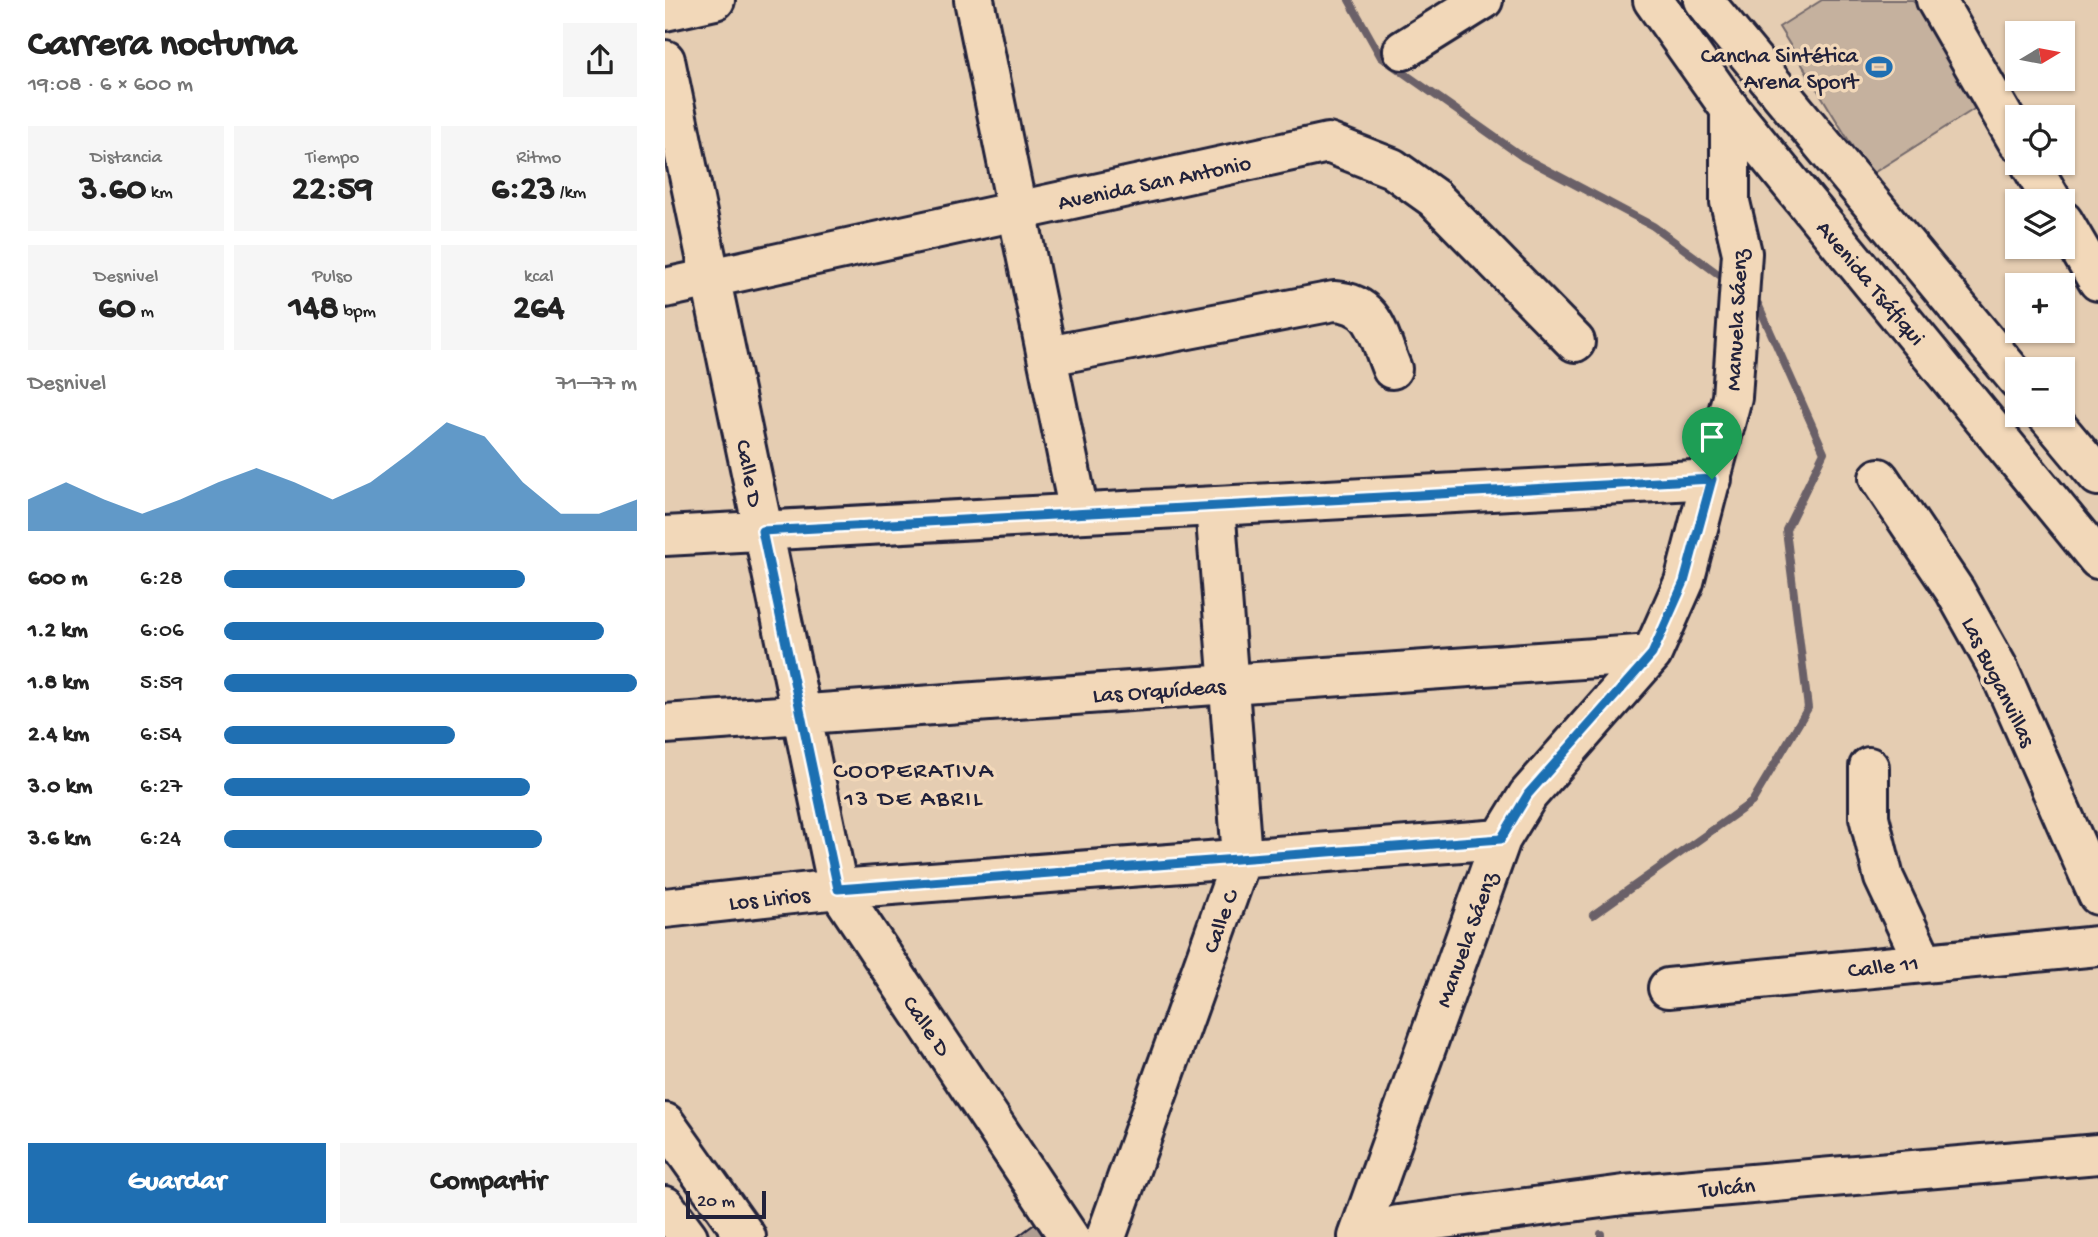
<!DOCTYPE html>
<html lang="es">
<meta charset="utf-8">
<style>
body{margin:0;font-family:"Gochi Hand",sans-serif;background:#f6f6f6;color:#222;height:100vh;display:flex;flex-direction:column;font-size:26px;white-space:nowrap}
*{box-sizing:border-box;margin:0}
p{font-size:23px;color:#767676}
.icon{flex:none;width:38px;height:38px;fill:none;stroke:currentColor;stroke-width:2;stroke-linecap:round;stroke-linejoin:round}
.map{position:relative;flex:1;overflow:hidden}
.panel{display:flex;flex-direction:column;background:#fff;width:665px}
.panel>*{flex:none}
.needle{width:46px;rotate:80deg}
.controls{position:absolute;left:1340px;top:21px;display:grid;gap:14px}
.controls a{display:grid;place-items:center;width:70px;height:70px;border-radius:0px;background:#fff;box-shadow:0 2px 5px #0004;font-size:35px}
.scale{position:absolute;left:21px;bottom:18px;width:80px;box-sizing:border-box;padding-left:7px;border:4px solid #22223b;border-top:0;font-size:19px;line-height:24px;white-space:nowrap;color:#22223b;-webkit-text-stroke:5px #f2d8b9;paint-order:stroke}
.pin{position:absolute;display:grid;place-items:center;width:60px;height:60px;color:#fff;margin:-72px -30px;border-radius:50% 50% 50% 0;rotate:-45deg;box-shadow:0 0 7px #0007}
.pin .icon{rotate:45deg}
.round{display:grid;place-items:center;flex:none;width:74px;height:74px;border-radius:0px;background:#f6f6f6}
.summary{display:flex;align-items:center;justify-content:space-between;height:119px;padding:0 28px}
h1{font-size:38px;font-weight:700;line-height:52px}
.metrics{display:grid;grid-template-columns:repeat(3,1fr);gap:10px;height:119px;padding:7px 28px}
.metrics div{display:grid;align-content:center;border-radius:0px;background:#f6f6f6;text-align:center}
.metrics b{font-size:35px;font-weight:700}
.metrics small{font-size:19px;font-weight:400}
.metrics p{font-size:19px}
.chart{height:196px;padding:14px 28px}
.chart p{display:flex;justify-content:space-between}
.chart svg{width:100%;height:126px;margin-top:7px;fill:#1f6fb2;opacity:.7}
.primary-button{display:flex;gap:14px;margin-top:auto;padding:14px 28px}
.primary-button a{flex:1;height:80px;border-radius:0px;background:#1f6fb2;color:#fff;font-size:28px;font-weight:700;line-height:80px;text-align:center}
.primary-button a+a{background:#f6f6f6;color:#222}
ul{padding:0 28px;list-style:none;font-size:23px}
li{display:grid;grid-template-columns:112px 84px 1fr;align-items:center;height:52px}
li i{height:18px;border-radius:9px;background:#1f6fb2}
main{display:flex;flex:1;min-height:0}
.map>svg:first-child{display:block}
</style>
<main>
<section class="panel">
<div class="summary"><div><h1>Carrera nocturna</h1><p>19:08 · 6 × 600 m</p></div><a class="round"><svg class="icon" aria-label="share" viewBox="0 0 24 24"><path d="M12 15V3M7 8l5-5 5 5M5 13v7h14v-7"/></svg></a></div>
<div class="metrics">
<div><p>Distancia</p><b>3.60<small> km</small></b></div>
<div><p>Tiempo</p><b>22:59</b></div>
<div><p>Ritmo</p><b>6:23<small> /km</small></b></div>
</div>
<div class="metrics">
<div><p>Desnivel</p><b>60<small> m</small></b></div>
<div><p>Pulso</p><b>148<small> bpm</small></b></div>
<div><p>kcal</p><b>264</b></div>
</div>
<div class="chart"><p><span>Desnivel</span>71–77 m</p>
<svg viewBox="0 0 160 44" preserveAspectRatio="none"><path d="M0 44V33L10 27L20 33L30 38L40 33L50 27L60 22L70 27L80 33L90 27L100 17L110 6L120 11L130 27L140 38L150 38L160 33V44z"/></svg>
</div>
<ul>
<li><b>600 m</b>6:28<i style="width:73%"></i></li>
<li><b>1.2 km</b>6:06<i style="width:92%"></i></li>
<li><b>1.8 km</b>5:59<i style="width:100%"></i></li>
<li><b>2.4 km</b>6:54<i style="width:56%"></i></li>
<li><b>3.0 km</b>6:27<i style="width:74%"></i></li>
<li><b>3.6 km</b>6:24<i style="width:77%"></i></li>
</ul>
<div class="primary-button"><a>Guardar</a><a>Compartir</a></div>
</section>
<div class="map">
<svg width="1433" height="1237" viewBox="0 0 1433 1237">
<rect width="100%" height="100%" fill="#e5cdb2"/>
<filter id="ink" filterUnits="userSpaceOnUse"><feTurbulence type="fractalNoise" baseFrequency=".0143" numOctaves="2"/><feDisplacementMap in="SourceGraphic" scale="14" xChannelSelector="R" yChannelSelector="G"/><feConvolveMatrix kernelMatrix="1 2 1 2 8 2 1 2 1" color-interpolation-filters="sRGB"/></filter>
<g filter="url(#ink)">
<path fill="#c5b19e" stroke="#746a6c" stroke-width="2" d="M1157 0H1248L1314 106 1205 175 1114 27Z"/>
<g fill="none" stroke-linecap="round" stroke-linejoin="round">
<path stroke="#6b6167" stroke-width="8" d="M684 0 716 57 858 157 988 226 1064 282
M928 915 1087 802 1143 708 1121 530 1159 452 1093 304 1085 298
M936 1234V1237"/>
</g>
<path fill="#af9d91" stroke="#22223b" stroke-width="2" d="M371 1223 382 1237H352Z"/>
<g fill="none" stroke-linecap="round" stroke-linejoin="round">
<g stroke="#22223b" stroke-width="44">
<path id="minor" d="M309 0 414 513
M1271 0 1353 142
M0 11 50 0
M738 50 818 0
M0 60 173 889 404 1237
M1365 163 1387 201
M1398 221 1433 281
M0 288 663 143 727 168 769 198 910 342
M383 356 669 301C711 303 713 336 727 369
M1214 478 1290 591 1333 668 1433 895
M0 536 1047 479
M0 724 987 654
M1204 767V817L1219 878 1258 961
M0 908 173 889 836 839
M1003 988 1433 946
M441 1237 577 857 550 506
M693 1237 836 839 863 795 987 654 1019 582 1067 397 1077 253 1065 202V109
M693 1237 733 1225 959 1195 1433 1154"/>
</g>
<g stroke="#22223b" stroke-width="44">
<path id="major" d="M988 0 1065 109 1433 559
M1038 0 1353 380
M1382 415 1433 476
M0 1123 81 1237
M0 1206 23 1237"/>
</g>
<use href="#minor" stroke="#f2d8b9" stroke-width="38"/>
<use href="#major" stroke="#f2d8b9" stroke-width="38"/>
</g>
</g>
<g fill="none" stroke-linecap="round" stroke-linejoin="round" filter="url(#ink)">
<g stroke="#fff" stroke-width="14">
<path id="route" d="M1047 479 1019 582 987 654 863 794 836 839 173 889 97 531Z"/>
</g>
<use href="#route" stroke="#1f6fb2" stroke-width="9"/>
</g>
<defs>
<g id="stadium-bare" transform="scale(2.1)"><path d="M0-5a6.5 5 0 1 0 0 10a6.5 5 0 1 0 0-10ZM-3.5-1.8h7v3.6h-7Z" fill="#1f6fb2" stroke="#f2d8b9" stroke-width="2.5" paint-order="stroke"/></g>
</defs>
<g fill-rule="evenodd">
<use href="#stadium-bare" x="1214" y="67"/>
</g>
<g text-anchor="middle" stroke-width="7" stroke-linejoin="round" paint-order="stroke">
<g font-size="23" fill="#22223b" stroke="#f2d8b9" text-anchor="end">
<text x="1193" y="62">Cancha Sintética<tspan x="1193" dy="26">Arena Sport</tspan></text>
</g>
<g font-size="23" fill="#22223b" stroke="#f2d8b9">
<text transform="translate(489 181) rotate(-12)" y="8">Avenida San Antonio</text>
<text transform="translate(1207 282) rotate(50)" y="8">Avenida Tsáfiqui</text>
<text transform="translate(1070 320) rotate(-87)" y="8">Manuela Sáenz</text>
<text transform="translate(86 473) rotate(79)" y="8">Calle D</text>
<text transform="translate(1335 681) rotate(64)" y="8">Las Buganvillas</text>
<text transform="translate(494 689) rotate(-4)" y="8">Las Orquídeas</text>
<text transform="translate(104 897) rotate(-6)" y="8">Los Lirios</text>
<text transform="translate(554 921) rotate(-70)" y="8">Calle C</text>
<text transform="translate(800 939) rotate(-70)" y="8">Manuela Sáenz</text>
<text transform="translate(1218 965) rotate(-6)" y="8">Calle 11</text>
<text transform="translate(263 1025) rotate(56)" y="8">Calle D</text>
<text transform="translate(1062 1186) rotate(-5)" y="8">Tulcán</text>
</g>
<g font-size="24" letter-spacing="2" fill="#22223b" stroke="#f2d8b9">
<text x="249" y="777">COOPERATIVA<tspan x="249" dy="28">13 DE ABRIL</tspan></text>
</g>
</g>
</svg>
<div class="controls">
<a><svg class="needle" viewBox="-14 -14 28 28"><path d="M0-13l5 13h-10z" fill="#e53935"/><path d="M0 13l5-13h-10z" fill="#767676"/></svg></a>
<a><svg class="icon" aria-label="locate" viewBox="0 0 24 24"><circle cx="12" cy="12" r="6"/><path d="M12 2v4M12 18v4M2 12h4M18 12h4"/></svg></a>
<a><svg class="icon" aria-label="layers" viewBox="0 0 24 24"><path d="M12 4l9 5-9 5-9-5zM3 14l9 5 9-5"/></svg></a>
<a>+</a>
<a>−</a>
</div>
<div class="scale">20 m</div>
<div class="pin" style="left:1047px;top:479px;background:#1e9e55"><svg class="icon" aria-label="arrive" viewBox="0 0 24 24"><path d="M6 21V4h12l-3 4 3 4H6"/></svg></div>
</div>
</main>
